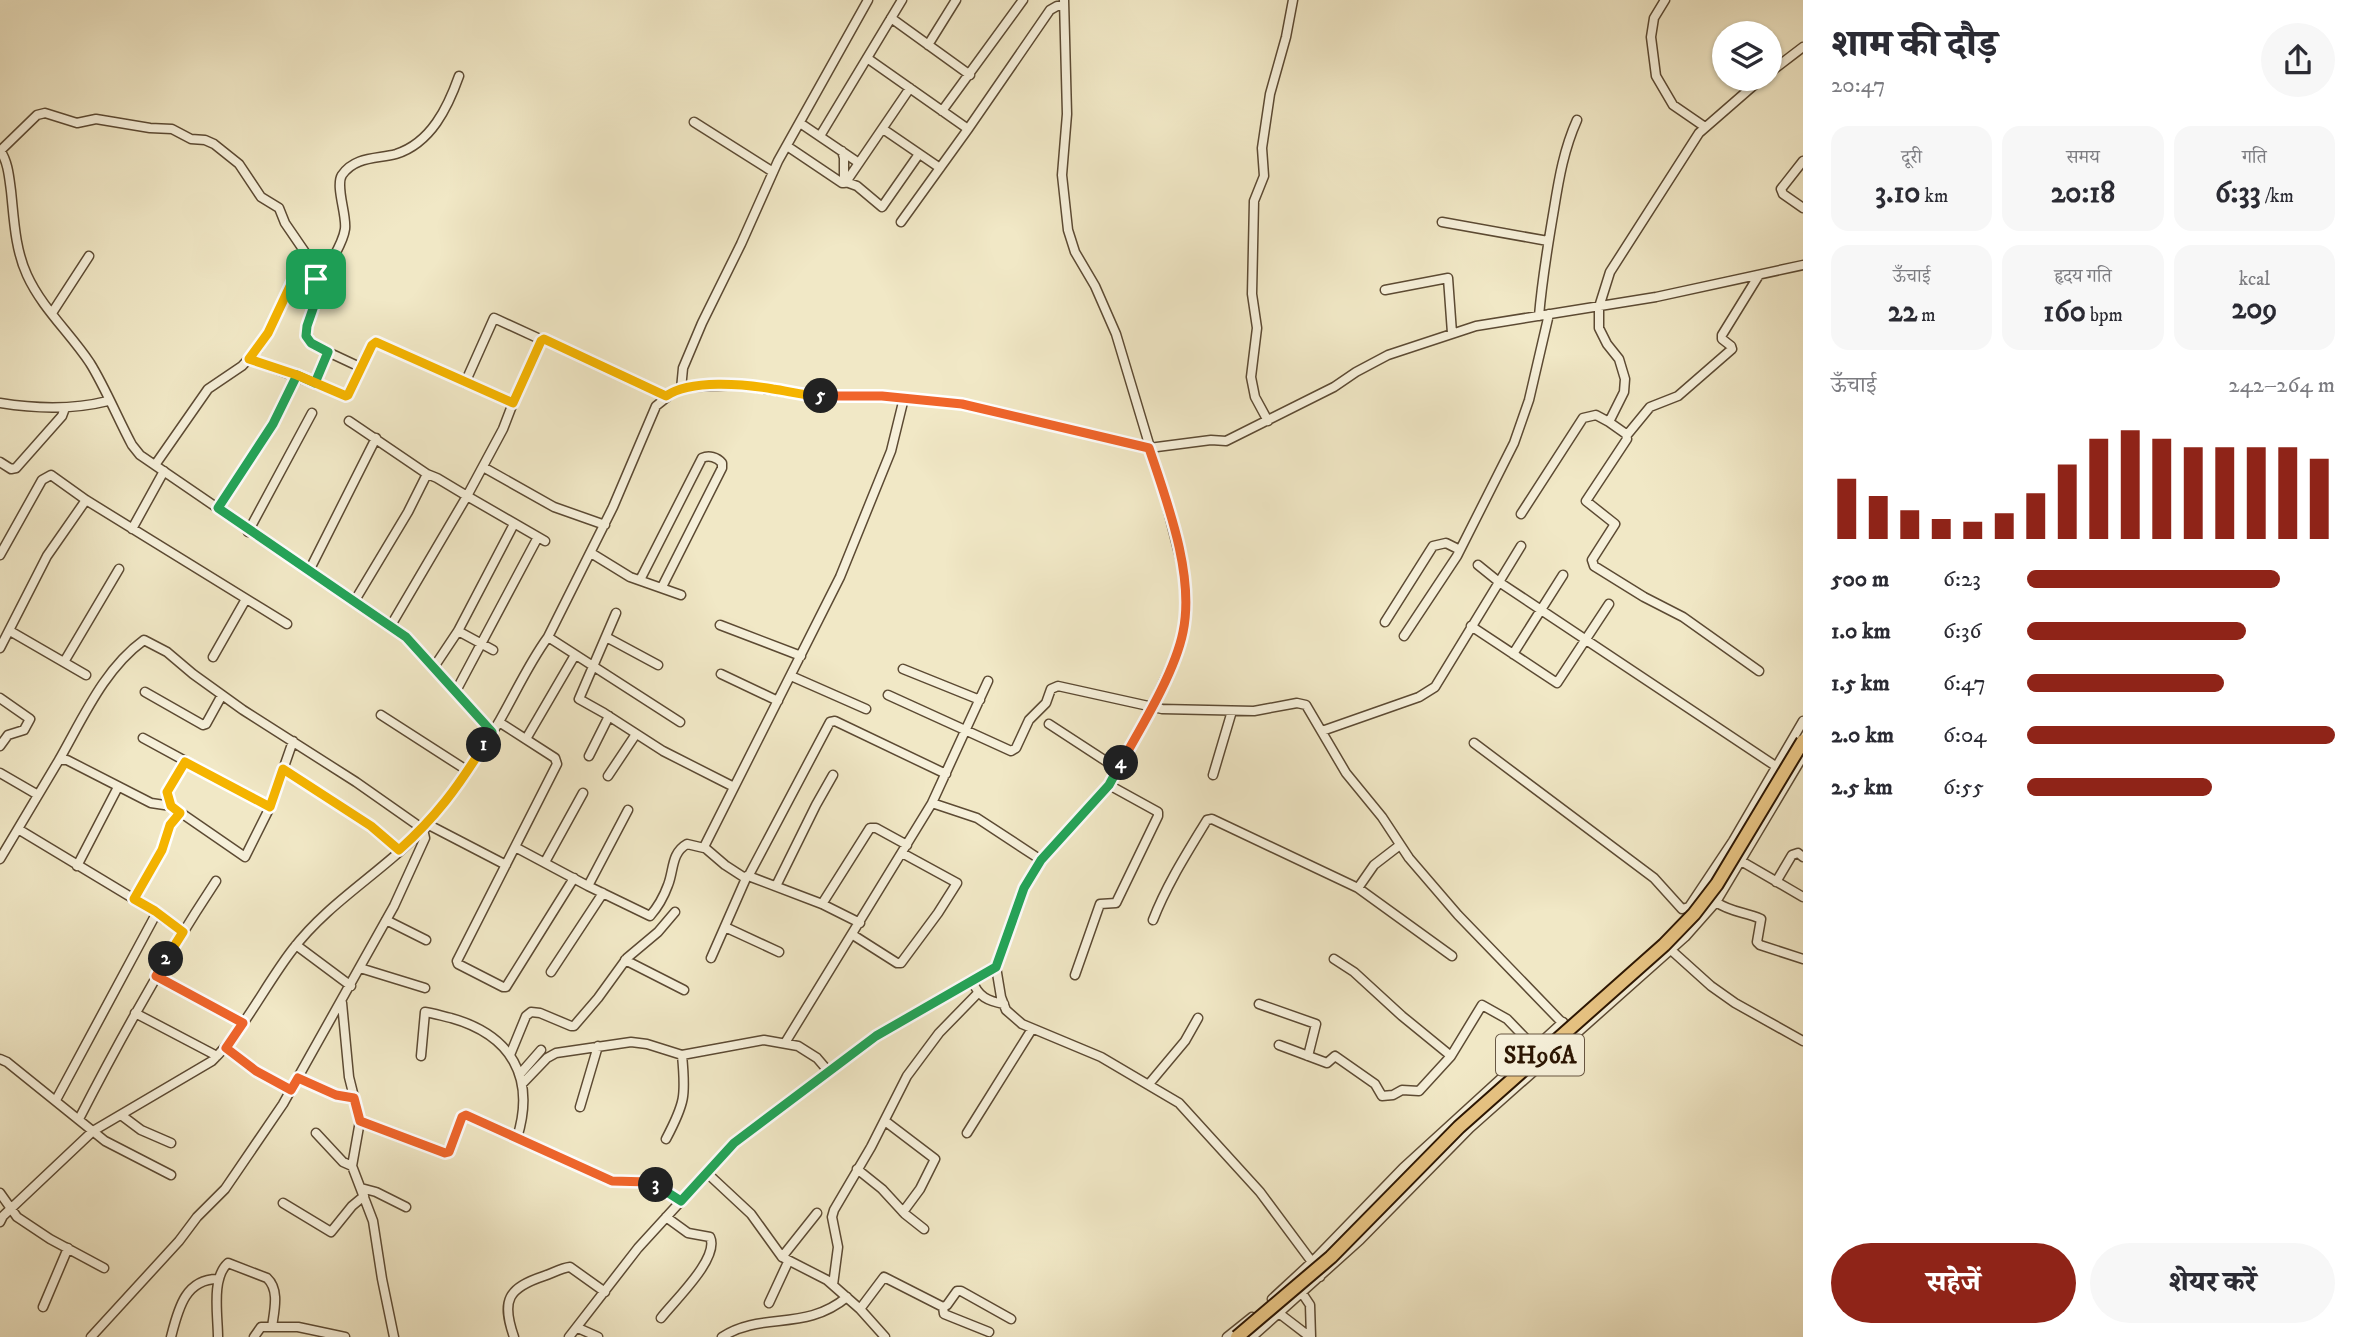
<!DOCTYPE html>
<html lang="hi">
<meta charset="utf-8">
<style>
body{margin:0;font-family:"IM FELL DW Pica","Noto Serif Devanagari",serif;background:#f7f7f7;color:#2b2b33;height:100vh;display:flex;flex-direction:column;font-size:26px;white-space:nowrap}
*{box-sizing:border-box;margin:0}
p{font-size:23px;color:#7c7c81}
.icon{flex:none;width:38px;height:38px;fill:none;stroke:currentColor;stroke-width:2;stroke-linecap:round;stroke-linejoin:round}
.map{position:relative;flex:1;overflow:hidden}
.side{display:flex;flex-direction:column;background:#fff;width:560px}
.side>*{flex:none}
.buttons{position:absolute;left:1712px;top:21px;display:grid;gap:14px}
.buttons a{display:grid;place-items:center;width:70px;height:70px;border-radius:50%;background:#fff;box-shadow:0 2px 5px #0004;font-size:35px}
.pin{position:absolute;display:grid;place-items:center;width:60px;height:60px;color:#fff;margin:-30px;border-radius:14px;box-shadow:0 4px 10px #0006}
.km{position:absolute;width:35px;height:35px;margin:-18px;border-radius:50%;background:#222;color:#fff;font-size:19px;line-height:35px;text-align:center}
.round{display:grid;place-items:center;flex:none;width:74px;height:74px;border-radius:37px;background:#f7f7f7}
.summary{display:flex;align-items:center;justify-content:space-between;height:119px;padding:0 28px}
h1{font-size:38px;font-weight:800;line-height:52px}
.metrics{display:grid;grid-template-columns:repeat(3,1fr);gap:10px;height:119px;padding:7px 28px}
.metrics div{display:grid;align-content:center;border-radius:18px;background:#f7f7f7;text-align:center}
.metrics b{font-size:30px;font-weight:800}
.metrics small{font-size:19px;font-weight:400}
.metrics p{font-size:19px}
.chart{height:196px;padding:14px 28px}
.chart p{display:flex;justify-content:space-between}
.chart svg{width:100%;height:126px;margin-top:7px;stroke:#8f2418;stroke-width:6}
.primary-button{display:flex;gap:14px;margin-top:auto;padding:14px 28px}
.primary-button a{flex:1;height:80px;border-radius:42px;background:#8f2418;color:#fff;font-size:28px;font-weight:800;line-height:80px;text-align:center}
.primary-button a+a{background:#f7f7f7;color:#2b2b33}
ul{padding:0 28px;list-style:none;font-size:23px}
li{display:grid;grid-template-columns:112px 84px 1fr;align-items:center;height:52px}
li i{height:18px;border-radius:9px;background:#8f2418}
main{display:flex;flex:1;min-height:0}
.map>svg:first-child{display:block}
</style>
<main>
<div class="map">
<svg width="1803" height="1337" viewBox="0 0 1803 1337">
<rect width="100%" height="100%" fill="#f1e8c6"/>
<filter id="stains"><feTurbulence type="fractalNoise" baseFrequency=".00286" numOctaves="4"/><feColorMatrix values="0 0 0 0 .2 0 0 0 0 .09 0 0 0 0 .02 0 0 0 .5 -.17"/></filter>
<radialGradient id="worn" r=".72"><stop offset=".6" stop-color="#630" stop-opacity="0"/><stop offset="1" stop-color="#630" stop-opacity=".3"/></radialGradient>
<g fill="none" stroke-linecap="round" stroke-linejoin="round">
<g stroke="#5c4a33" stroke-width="11">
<path id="minor" d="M1064 0 1067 114 1062 175 1068 230 1075 252 1095 286 1116 334 1164 494 1183 569 1186 605 1183 631 1178 651 1152 707 1109 785 1041 860 1024 888 996 967 1001 997 1006 1010 1022 1024 1101 1057 1179 1103 1260 1192 1312 1262 1320 1277
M1665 0 1654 18 1651 37 1656 76 1673 105 1705 127
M891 18 970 75
M928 45 956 0
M867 58 968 129
M1769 73 1803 47
M942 111 1023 0
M694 122 773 172
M800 123 859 163
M883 129 940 168
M820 136 902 0
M787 146 842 183 846 182 910 88
M0 150C8 162 9 176 11 191 14 219 15 249 27 275 42 308 70 333 90 363 105 387 118 419 132 445L140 455 406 637 492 732
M1 150 37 115 45 113 77 123 96 119 150 128 172 129 191 139 205 140 214 144 239 164 261 197 279 208 285 223 309 258 318 292 316 304 307 326 308 340 315 346 362 368
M842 151 844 158V183
M1803 161 1781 189 1783 194 1803 208
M846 182 857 186 882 207 919 154
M901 222 968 129 1050 10 1057 6H1064
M1442 222 1548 241
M1385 290 1448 278 1452 333
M52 313 89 256
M1539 316C1542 280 1548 244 1554 209 1559 178 1564 149 1577 120
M249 359 347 396 372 345 376 342 513 403 541 341 544 339 666 396
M315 383 328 352
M465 383 494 318 542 340
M681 389 683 368 702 323 741 244 778 161 868 0
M0 403C37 409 72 410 108 401
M349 421 427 474 437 478 467 496 503 429 513 403
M1268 421 1255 397 1251 377 1257 328 1252 294 1254 201 1264 176 1262 148 1270 94 1286 37 1293 0
M1627 435 1650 407 1678 396 1732 349 1731 346 1722 339V335L1759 275
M0 462 11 469 16 468 62 416 65 408
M155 465 208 389 242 366 258 349 276 318 292 282 299 277 320 279 325 273C331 260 343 244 345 229 347 215 335 186 342 175 355 156 378 159 396 154 431 143 448 107 459 76
M483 467 554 507 605 525
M218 508 273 424 297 375
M1521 514 1583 418 1596 415 1609 422
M132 529 164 471
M248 532 312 413
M591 553 630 577 681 595
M0 555 42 480 51 475 86 500 287 624
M1478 565 1499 582 1777 767
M309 571 376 438
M640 580 702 458C709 455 717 457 722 463V468L662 587
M354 602 408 512 427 474
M616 613 579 699 604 713 663 751 734 787
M1385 622 1433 546 1446 543 1460 550
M720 625 801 656
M1471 626 1557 683 1609 604
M390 627 467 496 545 541
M10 631 86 675
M458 631 493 650
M1404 636 1457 556 1514 443 1529 400 1549 314
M548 637 680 722
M606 637 658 665
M0 648 47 556 86 500
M1513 654 1563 575
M213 657 246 599
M64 662 119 569
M434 667 458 631 514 524
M903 669 980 700
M1759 671 1683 617 1644 597 1594 566 1592 560 1615 524 1586 501 1627 439 1626 434 1609 422 1624 392 1625 379 1619 359 1607 344 1599 328V307L1610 272 1699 133 1761 79
M721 674 778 701
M791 676 866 709
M456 691 538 537
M145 692 203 725 206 724 222 695
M888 695 1011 751 1016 748 1029 720 1046 703 1051 689 1058 686 1162 709 1254 711 1297 703 1306 705 1346 773 1382 817 1409 858 1458 915 1574 1035
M0 698 30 719 24 730 8 735 0 746
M381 715 468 771
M499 722 555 758 557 764 457 961 458 964 503 987H506L574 878
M1049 724 1118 769
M1322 731 1419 697 1435 687 1521 546
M143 738 270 807
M526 739 575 655
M1474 743 1654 878 1682 909 1689 907 1733 841 1803 721
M589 756 609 716
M59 760C83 718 104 669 144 640L167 652 193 674 243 710 356 782 423 829 425 838 394 906 283 1104 225 1189 197 1217 179 1241 91 1337
M185 762 167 792 171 806 245 857 270 807 293 741
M283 769 371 826 399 851
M0 773 38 795
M1213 775 1232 711
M608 776 636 734
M932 803 988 681
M427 824 506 865
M18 829 154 911 156 914 56 1100
M515 847 588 886 650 916C657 908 664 896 668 885 674 870 671 853 687 844L704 848
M0 859 59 760H67L151 803 171 806
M1741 861 1803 897
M545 862 583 793
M77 866 118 787
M745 878 725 865 704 847 840 577 891 451 904 398
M1776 882 1792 855 1798 853 1803 857
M588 886 628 810
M776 886 816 805 833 775
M1358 888 1374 865 1400 845
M134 899 161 850 170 825 180 813
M1716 902C1730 912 1745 912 1761 919L1757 942 1760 945 1803 959
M822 904 870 828H876L907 845
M156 914 183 932
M386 920 426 940
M1153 920C1167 884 1187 853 1207 820L1212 819 1358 888 1452 956
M860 923 822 904 751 877 749 875 830 722 835 721 946 774
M725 927 779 952
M853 935 897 963H901L938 913 957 883 902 853
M296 945 351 986
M1671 950 1711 986 1735 1003 1803 1041
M711 958 747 876
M1334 959 1354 972 1402 1016 1451 1056
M625 960 684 990
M360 968 425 988
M551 972 603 893
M1075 975 1100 904 1116 903 1158 816V812L1109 785
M156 976 243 1023
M972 980C978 997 988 1001 1004 1004
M342 1003 349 1077 360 1121 352 1166 373 1221 382 1279 394 1337
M1259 1004 1316 1024 1308 1056
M135 1013 217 1056
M785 1043 932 803 977 818 1041 860
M1279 1045 1327 1063 1335 1056 1375 1084 1382 1096 1393 1095 1402 1090 1419 1091 1451 1056 1482 1005 1507 1019 1535 1048
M226 1048 256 1071 291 1090
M510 1055 526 1016 531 1012 540 1013 571 1026H574L598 998 627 958 658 932 675 912
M421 1056 425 1012C433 1013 442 1016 451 1018 511 1035 536 1077 517 1138
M0 1059 7 1062 105 1141 171 1175
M520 1074 541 1050
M298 1078 336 1095 354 1098
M522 1084 547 1058 556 1053 631 1042 647 1044 682 1055 764 1040 798 1046 817 1058 829 1072
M1149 1084 1185 1041 1198 1018
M580 1107 598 1046
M121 1115 141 1130 171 1143
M79 1119C121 1037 165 958 216 881
M360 1121 445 1153 448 1151 462 1117 470 1116 612 1181 649 1182 681 1201
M885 1121 935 1159 920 1189 903 1212
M316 1133 343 1162 352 1166
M967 1133 1032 1029
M666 1139C685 1103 686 1096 682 1055
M857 1169 882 1189 905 1214 924 1229
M707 1173 751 1214 782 1257 827 1280 860 1309 885 1337
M361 1188 376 1192 406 1207
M0 1193 17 1217 50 1239 104 1268
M283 1203 331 1232 352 1206 364 1196
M0 1222 3 1216 93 1131 212 1061C245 1029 265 985 293 949 331 899 390 868 430 821 457 790 479 756 500 720 516 692 529 663 548 637L613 507 656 406 676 390 691 387 740 385 813 396H882L962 404 1149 448 1211 440 1226 441 1334 387 1356 372 1388 355 1476 326 1656 297 1803 265
M782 1257 817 1213
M833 1285 838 1247 832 1217 834 1210 871 1147 907 1076 939 1033 978 993
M1302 1293 1310 1305 1311 1337
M1272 1299 1312 1262 1403 1168 1563 1022
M769 1303 788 1262
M43 1307 68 1248
M943 1307 944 1314 989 1332
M860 1309 884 1277 943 1307 947 1305 957 1291H961L1011 1319
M1280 1314 1310 1337
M661 1318C674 1301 720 1258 710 1237L688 1233 666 1217
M578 1328 598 1337
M171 1337C178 1310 185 1278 219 1279
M218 1337C218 1316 211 1278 228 1263L267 1278C280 1290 274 1311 272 1327
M254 1337 261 1327H298L345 1337
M514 1337C501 1300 508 1288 544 1276 553 1273 561 1268 570 1267L605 1292
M569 1337 638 1248 734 1143 876 1036 996 967
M722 1337C762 1311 805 1332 847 1297
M1227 1337 1252 1317
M1252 1337 1360 1240 1470 1128 1685 937 1716 902 1803 756"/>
</g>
<use href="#minor" stroke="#f6f0da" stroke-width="8"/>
<g stroke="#2b1502" stroke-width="16" stroke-linecap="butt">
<path id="primary-bridge" d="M1237 1337 1331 1257 1459 1127 1664 945 1694 914 1717 884 1803 741"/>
</g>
<use href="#primary-bridge" stroke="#e8c483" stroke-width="12"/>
</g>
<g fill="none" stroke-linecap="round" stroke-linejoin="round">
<g stroke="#fff" stroke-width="14">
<path id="split-1" d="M316 279 317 297 307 326 306 336 311 343 328 352 315 383 297 375 273 424 218 508 406 637 492 732 484 745"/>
</g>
<g stroke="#fff" stroke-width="14">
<path id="split-2" d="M166 959 183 932 155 911 134 899 162 850 170 825 180 813 171 806 167 792 185 762 270 807 283 769 371 826 399 850C436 817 458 787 484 745"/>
</g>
<g stroke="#fff" stroke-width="14">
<path id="split-3" d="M166 959 156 976 243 1023 226 1048 256 1071 291 1090 298 1078 336 1095 354 1098 360 1121 445 1153 449 1152 462 1117 466 1115 612 1181 649 1182 656 1185"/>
</g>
<g stroke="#fff" stroke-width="14">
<path id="split-4" d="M656 1185 681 1201 734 1143 876 1036 996 967 1024 888 1041 860 1109 785 1121 763"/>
</g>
<g stroke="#fff" stroke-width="14">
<path id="split-5" d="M821 396H882L962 404 1149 448C1167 502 1195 575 1183 632 1175 672 1142 726 1121 763"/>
</g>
<g stroke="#fff" stroke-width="14">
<path id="split-6" d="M316 279 299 277 292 282 268 333 249 359 297 375 346 396 348 395 372 345 376 342 513 403 541 341 544 339 666 396C691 379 744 384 773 389 788 391 805 396 821 396"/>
</g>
<use href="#split-1" stroke="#22a559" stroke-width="9"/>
<use href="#split-2" stroke="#f5b400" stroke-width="9"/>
<use href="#split-3" stroke="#f0652b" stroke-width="9"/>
<use href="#split-4" stroke="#22a559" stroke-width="9"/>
<use href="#split-5" stroke="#f0652b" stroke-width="9"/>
<use href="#split-6" stroke="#f5b400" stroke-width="9"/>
</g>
<g text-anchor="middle" stroke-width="5" stroke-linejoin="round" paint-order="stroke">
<rect fill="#f6f0da" stroke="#685743" stroke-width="2" x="1496" y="1034.5" width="88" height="41" rx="5"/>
<g font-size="24" font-weight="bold" fill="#2b1502">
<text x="1540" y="1063">SH96A</text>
</g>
</g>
<rect width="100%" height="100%" filter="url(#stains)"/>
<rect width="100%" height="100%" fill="url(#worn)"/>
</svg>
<div class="buttons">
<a><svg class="icon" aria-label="layers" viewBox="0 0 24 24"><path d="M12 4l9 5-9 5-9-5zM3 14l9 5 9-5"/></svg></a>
</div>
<div class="pin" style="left:316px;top:279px;background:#1e9e55"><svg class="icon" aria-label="arrive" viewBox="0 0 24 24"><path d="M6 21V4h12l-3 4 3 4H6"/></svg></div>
<b class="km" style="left:484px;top:745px">1</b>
<b class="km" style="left:166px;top:959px">2</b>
<b class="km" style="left:656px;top:1185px">3</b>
<b class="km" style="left:1121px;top:763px">4</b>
<b class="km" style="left:821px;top:396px">5</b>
</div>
<section class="side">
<div class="summary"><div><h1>शाम की दौड़</h1><p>20:47</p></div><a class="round"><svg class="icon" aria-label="share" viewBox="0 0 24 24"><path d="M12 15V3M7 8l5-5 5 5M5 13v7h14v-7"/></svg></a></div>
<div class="metrics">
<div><p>दूरी</p><b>3.10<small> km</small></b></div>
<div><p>समय</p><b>20:18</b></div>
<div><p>गति</p><b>6:33<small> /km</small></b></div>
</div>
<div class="metrics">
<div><p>ऊँचाई</p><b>22<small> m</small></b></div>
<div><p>हृदय गति</p><b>160<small> bpm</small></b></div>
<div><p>kcal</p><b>209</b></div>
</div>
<div class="chart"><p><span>ऊँचाई</span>242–264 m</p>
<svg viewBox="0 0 160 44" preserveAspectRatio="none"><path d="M5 44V23M15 44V29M25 44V34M35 44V37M45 44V38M55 44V35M65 44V28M75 44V18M85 44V9M95 44V6M105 44V9M115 44V12M125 44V12M135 44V12M145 44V12M155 44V16"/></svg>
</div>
<ul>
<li><b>500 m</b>6:23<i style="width:82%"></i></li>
<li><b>1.0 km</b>6:36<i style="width:71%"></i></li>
<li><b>1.5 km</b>6:47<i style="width:64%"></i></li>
<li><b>2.0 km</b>6:04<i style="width:100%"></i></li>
<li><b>2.5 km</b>6:55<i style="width:60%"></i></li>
</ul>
<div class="primary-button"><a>सहेजें</a><a>शेयर करें</a></div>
</section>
</main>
